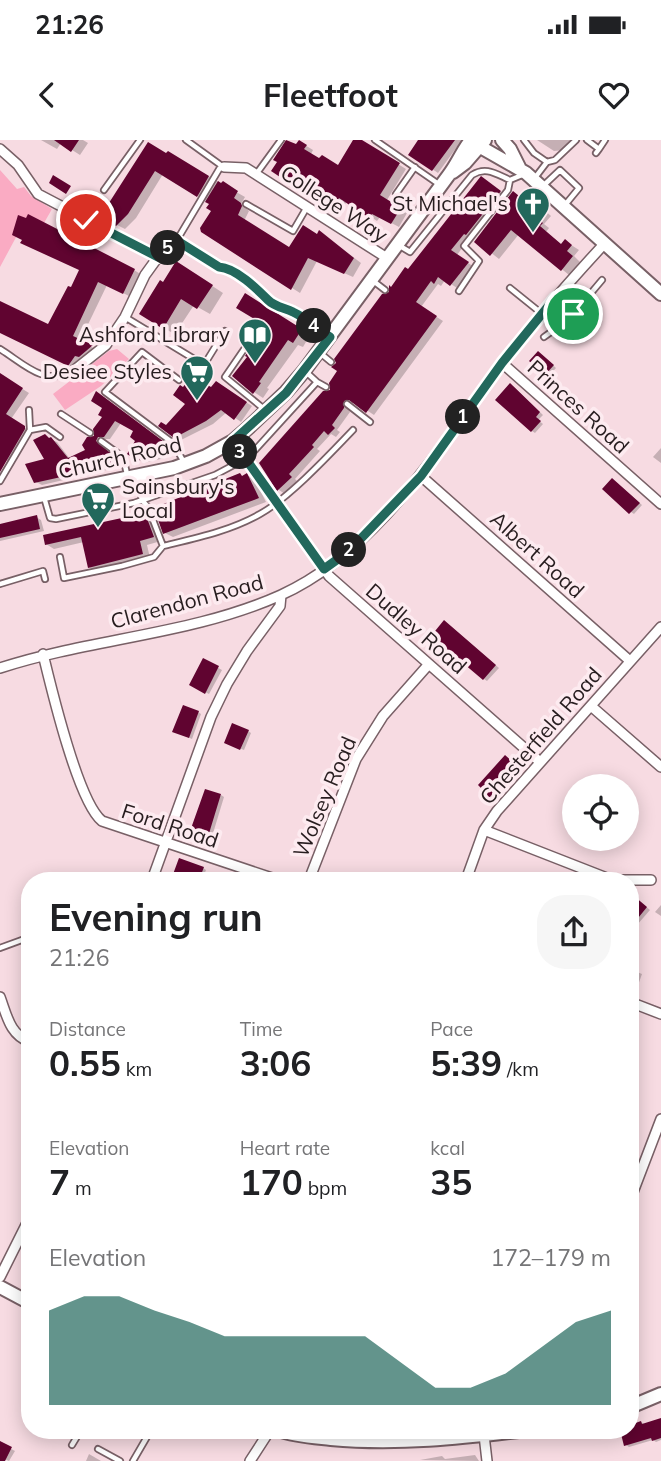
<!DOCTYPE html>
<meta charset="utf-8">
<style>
body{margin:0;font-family:Mulish,sans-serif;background:#f6f6f6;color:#202124;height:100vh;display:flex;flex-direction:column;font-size:26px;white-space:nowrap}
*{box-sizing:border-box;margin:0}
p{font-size:23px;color:#757577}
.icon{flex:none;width:38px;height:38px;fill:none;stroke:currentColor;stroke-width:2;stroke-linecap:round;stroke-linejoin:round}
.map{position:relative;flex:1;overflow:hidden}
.side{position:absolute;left:21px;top:732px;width:618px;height:567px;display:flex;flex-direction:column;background:#fff;border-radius:28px;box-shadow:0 4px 18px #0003}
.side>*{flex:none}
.fabs{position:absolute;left:562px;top:634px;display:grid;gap:14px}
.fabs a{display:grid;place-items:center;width:77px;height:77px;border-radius:50%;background:#fff;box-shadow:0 4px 18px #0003;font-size:35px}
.pin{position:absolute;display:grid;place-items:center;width:60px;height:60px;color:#fff;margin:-30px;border:4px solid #fff;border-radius:50%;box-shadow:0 2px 7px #0007}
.km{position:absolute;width:35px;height:35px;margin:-18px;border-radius:50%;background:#222;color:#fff;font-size:19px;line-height:35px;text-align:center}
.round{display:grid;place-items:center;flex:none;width:74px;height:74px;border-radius:28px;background:#f6f6f6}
.head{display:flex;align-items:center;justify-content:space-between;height:119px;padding:0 28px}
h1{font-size:38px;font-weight:700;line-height:52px}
.figures{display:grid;grid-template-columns:repeat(3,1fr);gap:10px;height:119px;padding:7px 28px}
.figures div{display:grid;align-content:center}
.figures b{font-size:35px;font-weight:700}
.figures small{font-size:19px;font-weight:400}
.figures p{font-size:19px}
.chart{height:196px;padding:14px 28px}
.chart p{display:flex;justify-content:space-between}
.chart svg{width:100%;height:126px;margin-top:7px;fill:#22685c;opacity:.7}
.status{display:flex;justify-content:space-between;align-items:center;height:49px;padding:0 35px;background:#fff;direction:ltr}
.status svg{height:19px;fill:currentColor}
header{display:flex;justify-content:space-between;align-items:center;height:91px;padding:0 28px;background:#fff;font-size:32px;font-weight:700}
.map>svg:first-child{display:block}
</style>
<div class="status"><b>21:26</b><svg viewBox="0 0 49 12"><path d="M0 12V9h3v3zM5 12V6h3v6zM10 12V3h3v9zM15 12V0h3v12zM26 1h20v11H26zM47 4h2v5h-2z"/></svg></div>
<header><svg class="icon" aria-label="back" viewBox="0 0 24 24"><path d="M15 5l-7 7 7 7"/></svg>Fleetfoot<svg class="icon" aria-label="heart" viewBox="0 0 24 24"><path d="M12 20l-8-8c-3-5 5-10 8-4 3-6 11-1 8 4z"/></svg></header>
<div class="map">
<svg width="661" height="1321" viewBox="0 0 661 1321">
<rect width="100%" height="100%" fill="#f7dbe2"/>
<path fill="#faabc3" d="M0 30 17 49 24 47 31 56 52 69 44 83 28 75 0 127Z
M117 209 129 219 101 246 65 270 53 254 109 211Z"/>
<path fill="#0003" d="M41 0H83L88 3 80 15 61 3 57 9Z
M355 0H359L406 29 387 60 407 73 399 87 380 77 377 81 347 61 339 74 332 70 296 7 300 2 313 10 311 14 319 20 339 27Z
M420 0H462L438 33 410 14Z
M537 0H571L565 10 554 11Z
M168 13 245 57 241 64 249 71 244 81 290 109 318 96 320 92 361 123 353 137 317 121 300 153 202 91 213 70 211 64 163 34 136 78 125 89 99 76Z
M488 42 506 56 473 98 471 96 457 115 474 127 457 148 445 140 441 146 438 144 421 167 443 181 374 275 356 263H351L348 268 350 272 337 290 340 292 336 297 331 294 317 309 320 311 295 339 297 341 285 354 279 350 261 324 332 251 391 154Z
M513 53 532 66 542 68 551 76 544 84 549 88 546 92 562 105 565 101 579 110 574 116 580 122 569 135 519 94 499 119 476 101Z
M134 130 142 135 131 157 107 145 80 201 99 211 77 229 0 192V163L49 186 68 148Z
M188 130 223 153 210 174 194 165 175 194 163 188 164 144Z
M255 160 310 195 303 207 298 205 267 248 269 249 263 258 254 252 250 217 261 206 272 188Z
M542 215 556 228 549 236 531 221Z
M0 235 29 253 11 279 30 291 13 324 0 317Z
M216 243 252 266 241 282 227 272 213 284 181 300 175 296 167 287 199 254 212 249Z
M514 247 543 275 538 280 543 284 535 293 532 291Z
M102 257 171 309 165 318 144 323 137 319 135 291 121 283 110 299H104L101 306 124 326 42 345 36 342 47 320 50 299 57 302 70 319 87 310 105 277Z
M661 308V323L653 317Z
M247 335 255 340 266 362 173 397 165 393 160 372Z
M616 342 642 365 634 374 631 372Z
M145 375 153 380 161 401 147 405 150 418 97 432 89 427 84 402 54 409 46 404Z
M36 377 41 380 44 391 0 401V386Z
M448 484 499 528 487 541 484 539Z
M204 520 222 530 209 554 191 545Z
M198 572 201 574 192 599 178 593Z
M248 591 251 593 244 610 229 604Z
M508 619 519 629 492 660 489 658Z
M221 655 224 657 211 700 194 695Z
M203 728 206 730 202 740H185L178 738Z
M638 760 650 770 637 785 630 781V764Z
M661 765V776L655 772Z
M630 829 642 834 637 848 630 845Z
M661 1280V1300L656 1302 653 1300 629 1307 626 1305 622 1290H630V1285L641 1282 644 1284Z
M0 1303 15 1311 9 1321 0 1317Z
M89 1314 101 1321H86Z
M475 1315 479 1321 420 1320 442 1316 445 1319Z"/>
<path fill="#600430" d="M54 0H79L71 12Z
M286 0 296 4 299 0 307 5 304 9 319 18 322 15 338 25 353 0H362L400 23 380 55 401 68 391 84 372 74 369 78 339 58 331 71 271 31 277 22 273 20Z
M418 0H455L432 31 408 15Z
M148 2 166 13 168 11 209 36 197 57 155 31 128 74 116 86 89 72 95 60 107 66Z
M53 35 71 46 66 54 49 43Z
M481 36 501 51 466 95 464 94 451 110 469 122 450 146 438 137 434 144 431 141 416 162 437 176 366 273 349 260 344 261V268L332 285 335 288 328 295 324 291 312 305 314 307 289 334 292 337 277 351 259 323 323 251 330 250 329 243 337 231 331 227 336 223 334 219 382 154 389 152V145L391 147 405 127 408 129Z
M218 41 221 43 223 41 238 51 234 58 241 63 242 66 238 75 289 107 303 85 317 94 319 90 354 118 344 134 308 118 291 150 201 92 200 88 211 71 206 68 209 64 205 62Z
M513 51 530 65 533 61 544 70 537 78 543 83 540 86 561 104 565 99 572 105 567 111 573 116 561 131 511 90 490 116 474 102Z
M28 74 135 129 123 154 98 142 73 196 93 205 79 217 75 216 68 226 0 193V161L48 184 68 146 71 147 79 130 20 103 22 100 12 95 18 75 26 78Z
M176 121 213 145 197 169 181 159 163 189 139 174 160 140 163 142Z
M245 153 302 189 293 203 288 200 259 242 261 243 253 254 232 236 247 217 245 216 255 200 260 204 269 188 236 168Z
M538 211 554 225 545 235 529 221Z
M0 233 23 248 6 274 25 286V289L0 332Z
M216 241 247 262 234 280 221 270 206 281 174 298 158 286 161 282 166 285 185 264 173 255 180 245 183 247 186 243 198 252 204 243 211 247Z
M510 243 540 272 536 277 541 281 531 292 495 260Z
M96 251 167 304 160 315 137 321 127 314 135 301 130 297 133 291 115 281 104 297H98L96 301 119 320 120 324 34 343 25 324 44 319 33 300 45 294 49 298 51 297 68 318 85 310 82 305 87 297 94 296 93 289 102 277 98 275 102 268 91 261Z
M240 333 242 336 247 333 259 358 163 394 155 371H158L156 367Z
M612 338 640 363 629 374 602 349Z
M145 373 154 397 140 401 143 414 88 428 81 397 45 405 43 395Z
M37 375 40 389 0 398V384Z
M444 480 496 525 483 540 431 496Z
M203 518 219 526 205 554 189 545Z
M183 565 199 571 189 598 172 592Z
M232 583 249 590 240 610 224 603Z
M505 615 517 626 488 659 481 653 483 650 478 645Z
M205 649 221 654 207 700 189 694Z
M179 718 204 727 199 740H183L172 737Z
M634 756 647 767 630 788V761Z
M661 1278V1298L652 1301 651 1298 624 1306 620 1290H630V1285L641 1281 642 1284Z
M0 1301 12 1307 5 1321H0Z"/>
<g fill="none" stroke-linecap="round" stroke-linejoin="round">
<g stroke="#786066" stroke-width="8">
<path id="lane" d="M186 0 222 26
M375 0 440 45
M524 0 534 13 547 22
M587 0 599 9 596 13
M599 9 605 0
M257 33 281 0
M534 39 547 22 555 20 576 0
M543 46 560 30 579 48 565 65
M104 50 140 0
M396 54 415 27
M246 64 293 91 307 67
M177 100 221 26
M400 106 410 112 472 35C486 26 496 34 510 40L522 35
M372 140 385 150
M510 148 541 173
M459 151 479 121 464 106 508 50 510 40
M555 158C567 169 576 181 589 191
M125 177 204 225 225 191
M544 197 551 192 559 191 602 140
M249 202 225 237 264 269
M0 209C23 223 43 246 71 232
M319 212 331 222
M179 240 142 212 105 252 173 303 185 324
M317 242 326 247
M347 264 370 282
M29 270 30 290
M61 274 90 293
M101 301 123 317 127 334
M137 337 142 360 148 367 163 406C196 398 230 391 260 374 289 358 330 314 353 290
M0 341 30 290 46 287 60 297
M44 357 50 378 56 379 134 363 215 335 245 319 255 310 317 242 305 231
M60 417 64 438 122 426 154 417 163 406
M0 444 43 431 45 439
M0 808 30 797
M72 1305 81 1290
M98 1309 120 1321
M133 1321 151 1290"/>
</g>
<g stroke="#786066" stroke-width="12">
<path id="street" d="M0 9 18 25 38 54 158 117
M224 27 246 28 387 118
M502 223 661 364
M72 232 106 205 125 177 145 135 158 117 176 100 219 127C236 128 257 149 268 160 275 167 285 168 293 172 306 178 318 189 330 197
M233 301 329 436 540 622
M421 336 630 521
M43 514C51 547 78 662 102 681L278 740
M0 528C92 498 192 495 281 455 378 411 440 306 502 224 534 181 569 142 605 103
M591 566 661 627
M484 690 612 740
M152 740 211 577 227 544 247 511 280 466 281 455
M309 740 356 619 383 576 429 524
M466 740 484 690 497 671 661 487
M612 740H651
M0 857C7 876 10 895 30 902
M630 862 661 874
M630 1060 661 979
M0 1137 30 1077
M484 1295 487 1321
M250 1321 270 1290"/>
</g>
<g stroke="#786066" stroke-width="16">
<path id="secondary" d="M502 0 510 9 519 27
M470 1 526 33 661 154
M453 32 465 23 485 0
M0 364 174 328 206 316 233 301 248 288 286 252 304 231C352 166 400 101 448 36 457 25 462 11 471 0
M0 1147 30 1163
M630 1267 661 1254
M278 1290C295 1296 313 1297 331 1299 397 1305 461 1298 526 1290"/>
</g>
<use href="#lane" stroke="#fff" stroke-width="4.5"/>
<use href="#street" stroke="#fff" stroke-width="9"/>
<use href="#secondary" stroke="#fff" stroke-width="12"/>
</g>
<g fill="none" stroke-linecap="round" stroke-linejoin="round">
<g stroke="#fff" stroke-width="14">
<path id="route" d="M86 80 158 117 176 100 219 127C236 128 257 149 268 160 275 167 285 168 293 172 306 178 318 189 330 197L286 253 233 301 324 429 349 411 421 336 502 223 555 158 573 174"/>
</g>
<use href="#route" stroke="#22685c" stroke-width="9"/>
</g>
<defs>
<g id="church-pin" transform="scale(1.75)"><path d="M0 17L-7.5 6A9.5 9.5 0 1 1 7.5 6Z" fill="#22685c" stroke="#fdebf0"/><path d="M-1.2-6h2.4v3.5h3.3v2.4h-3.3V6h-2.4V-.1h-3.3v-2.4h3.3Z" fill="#fff"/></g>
<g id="library-pin" transform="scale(1.75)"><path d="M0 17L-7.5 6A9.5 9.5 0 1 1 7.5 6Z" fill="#22685c" stroke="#fdebf0"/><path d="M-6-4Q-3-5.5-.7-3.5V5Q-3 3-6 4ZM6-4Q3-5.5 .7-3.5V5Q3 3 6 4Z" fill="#fff"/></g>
<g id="supermarket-pin" transform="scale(1.75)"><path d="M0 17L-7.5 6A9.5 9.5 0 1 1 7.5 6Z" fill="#22685c" stroke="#fdebf0"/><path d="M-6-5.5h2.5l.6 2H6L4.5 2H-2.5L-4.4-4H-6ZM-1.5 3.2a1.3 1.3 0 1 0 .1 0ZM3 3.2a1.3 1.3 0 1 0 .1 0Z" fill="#fff"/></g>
</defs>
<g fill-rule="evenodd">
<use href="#church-pin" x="533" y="64"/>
<use href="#library-pin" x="255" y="195"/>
<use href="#supermarket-pin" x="197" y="232"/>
<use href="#supermarket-pin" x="98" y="359"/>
</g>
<g text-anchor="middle" stroke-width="7" stroke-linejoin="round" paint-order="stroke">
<g font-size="21" fill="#271d1f" stroke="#fdebf0">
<text transform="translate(334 64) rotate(33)" y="7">College Way</text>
<text transform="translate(578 267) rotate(42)" y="7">Princes Road</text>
<text transform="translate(120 318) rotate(-13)" y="7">Church Road</text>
<text transform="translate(537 415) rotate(42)" y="7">Albert Road</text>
<text transform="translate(187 462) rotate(-15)" y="7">Clarendon Road</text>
<text transform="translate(416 489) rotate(41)" y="7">Dudley Road</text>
<text transform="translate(541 596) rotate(-49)" y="7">Chesterfield Road</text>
<text transform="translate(325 657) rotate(-67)" y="7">Wolsey Road</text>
<text transform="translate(170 686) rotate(18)" y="7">Ford Road</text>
</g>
<g font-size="21" fill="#271d1f" stroke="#fdebf0" text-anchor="end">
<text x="508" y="71">St Michael's</text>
<text x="230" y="202">Ashford Library</text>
<text x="172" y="239">Desiee Styles</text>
<text x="122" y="354" text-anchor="start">Sainsbury's<tspan x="122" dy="24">Local</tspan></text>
</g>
</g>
</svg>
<div class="fabs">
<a><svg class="icon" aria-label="locate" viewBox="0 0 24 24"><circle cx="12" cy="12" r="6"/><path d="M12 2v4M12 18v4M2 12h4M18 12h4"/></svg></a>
</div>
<div class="pin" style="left:573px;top:174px;background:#1e9e55"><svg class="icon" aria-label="arrive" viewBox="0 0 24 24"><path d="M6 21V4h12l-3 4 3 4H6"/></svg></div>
<div class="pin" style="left:86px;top:80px;background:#d93025"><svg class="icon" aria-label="check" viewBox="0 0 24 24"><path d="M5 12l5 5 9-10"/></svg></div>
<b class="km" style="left:463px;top:277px">1</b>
<b class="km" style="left:349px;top:410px">2</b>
<b class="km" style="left:240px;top:312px">3</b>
<b class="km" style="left:314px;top:186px">4</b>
<b class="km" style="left:168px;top:108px">5</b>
<section class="side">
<div class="head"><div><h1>Evening run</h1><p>21:26</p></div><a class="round"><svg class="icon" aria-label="share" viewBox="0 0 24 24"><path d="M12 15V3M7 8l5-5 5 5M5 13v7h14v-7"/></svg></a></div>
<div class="figures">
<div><p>Distance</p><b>0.55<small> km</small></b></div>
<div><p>Time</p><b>3:06</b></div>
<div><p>Pace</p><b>5:39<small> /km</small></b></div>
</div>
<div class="figures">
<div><p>Elevation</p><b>7<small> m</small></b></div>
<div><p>Heart rate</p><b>170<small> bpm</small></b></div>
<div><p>kcal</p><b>35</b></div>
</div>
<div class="chart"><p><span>Elevation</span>172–179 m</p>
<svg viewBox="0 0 160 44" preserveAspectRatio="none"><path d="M0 44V11L10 6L20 6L30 11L40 15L50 20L60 20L70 20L80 20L90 20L100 29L110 38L120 38L130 33L140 24L150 15L160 11V44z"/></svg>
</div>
</section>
</div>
